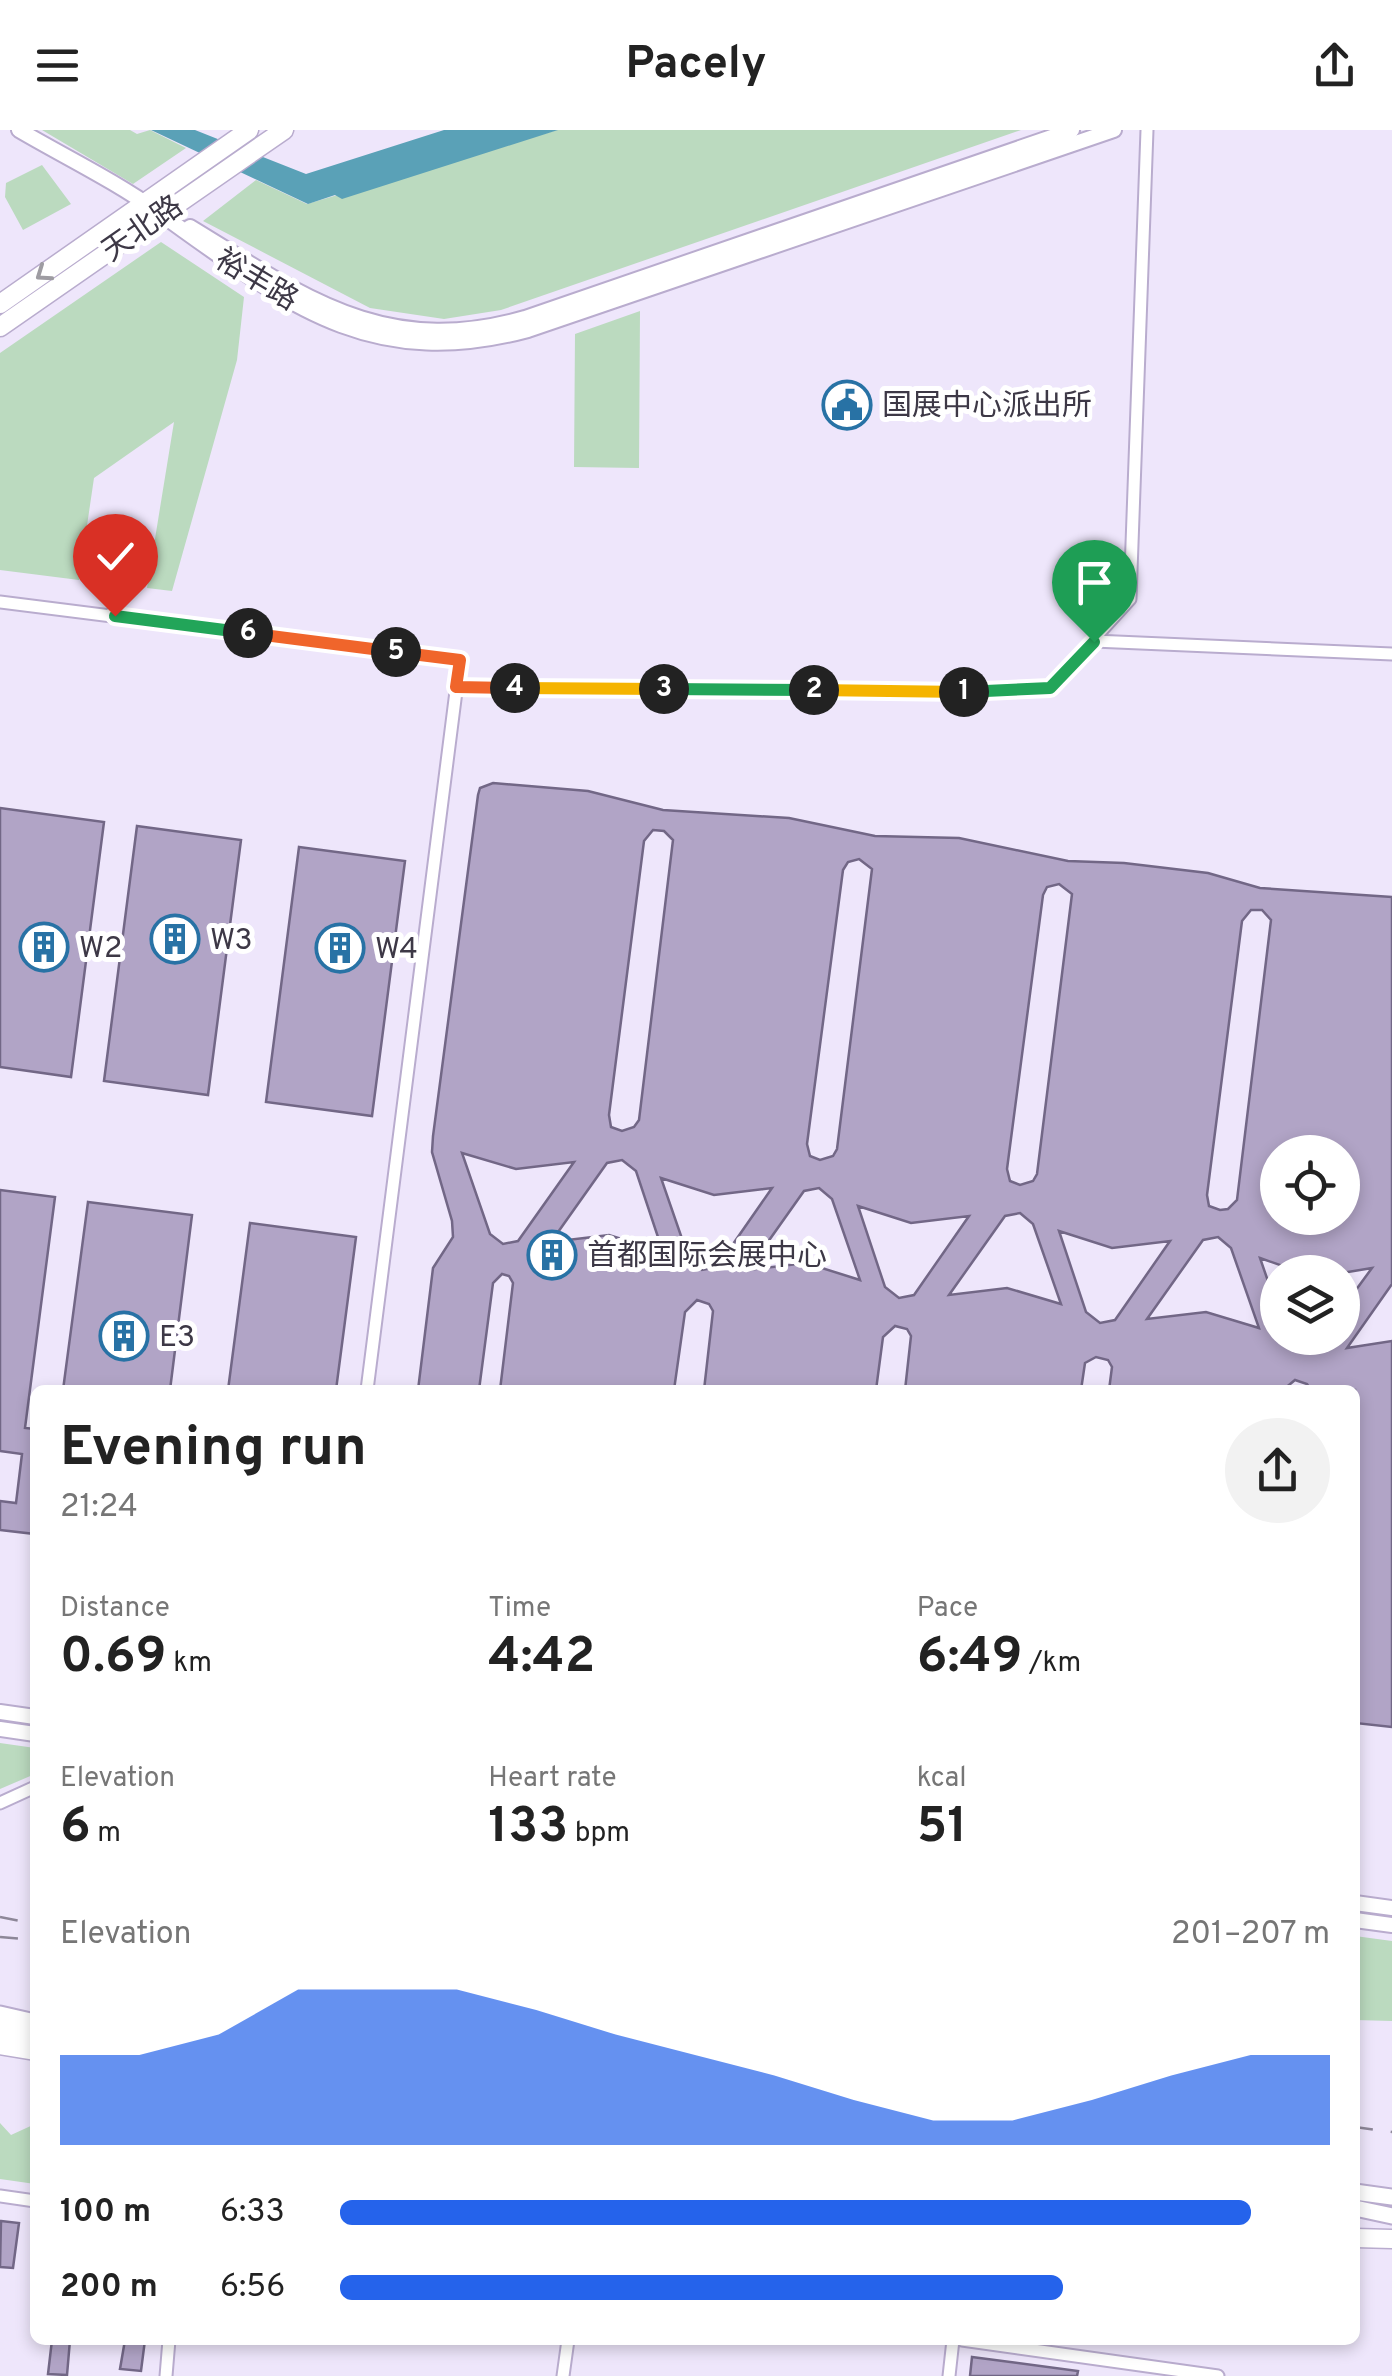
<!DOCTYPE html>
<meta charset="utf-8">
<style>
body{margin:0;font-family:Overpass,"Noto Sans SC",sans-serif;background:#f2f2f2;color:#222;height:100vh;display:flex;flex-direction:column;font-size:38px;white-space:nowrap}
*{box-sizing:border-box;margin:0}
p{font-size:32px;color:#767676}
.icon{flex:none;width:55px;height:55px;fill:none;stroke:currentColor;stroke-width:2;stroke-linecap:round;stroke-linejoin:round}
.map{position:relative;flex:1;overflow:hidden}
.panel{position:absolute;left:30px;top:1255px;width:1330px;height:960px;display:flex;flex-direction:column;background:#fff;border-radius:15px;box-shadow:0 5px 15px #0003}
.panel>*{flex:none}
.controls{position:absolute;left:1260px;top:1005px;display:grid;gap:20px}
.controls a{display:grid;place-items:center;width:100px;height:100px;border-radius:50%;background:#fff;box-shadow:0 5px 15px #0003;font-size:50px}
.pin{position:absolute;display:grid;place-items:center;width:85px;height:85px;color:#fff;margin:-102px -42px;border-radius:50% 50% 50% 0;rotate:-45deg;box-shadow:0 0 10px #0007}
.pin .icon{rotate:45deg}
.km{position:absolute;width:50px;height:50px;margin:-25px;border-radius:50%;background:#222;color:#fff;font-size:28px;line-height:50px;text-align:center}
.round{display:grid;place-items:center;flex:none;width:105px;height:105px;border-radius:52px;background:#f2f2f2}
.summary{display:flex;align-items:center;justify-content:space-between;height:170px;padding:0 30px}
h1{font-size:55px;font-weight:700;line-height:75px}
.figures{display:grid;grid-template-columns:repeat(3,1fr);gap:15px;height:170px;padding:10px 30px}
.figures div{display:grid;align-content:center}
.figures b{font-size:50px;font-weight:700}
.figures small{font-size:28px;font-weight:400}
.figures p{font-size:28px}
.chart{height:280px;padding:20px 30px}
.chart p{display:flex;justify-content:space-between}
.chart svg{width:100%;height:180px;margin-top:10px;fill:#2563eb;opacity:.7}
ul{padding:0 30px;list-style:none;font-size:32px}
li{display:grid;grid-template-columns:160px 120px 1fr;align-items:center;height:75px}
li i{height:25px;border-radius:12px;background:#2563eb}
header{display:flex;justify-content:space-between;align-items:center;height:130px;padding:0 30px;background:#fff;font-size:45px;font-weight:700}
.map>svg:first-child{display:block}
</style>
<header><svg class="icon" aria-label="menu" viewBox="0 0 24 24"><path d="M4 6h16M4 12h16M4 18h16"/></svg>Pacely<svg class="icon" aria-label="share" viewBox="0 0 24 24"><path d="M12 15V3M7 8l5-5 5 5M5 13v7h14v-7"/></svg></header>
<div class="map">
<svg width="1392" height="2246" viewBox="0 0 1392 2246">
<rect width="100%" height="100%" fill="#eee6fb"/>
<path fill="#bbdabf" d="M42 0H130L137 4 150 0 186 18 133 54Z
M557 0H1021L501 180 444 189 370 178 203 91 256 50 307 74Z
M42 35 71 74 23 100 5 67 6 53Z
M161 112 244 167 237 230 172 461 147 458 174 292 94 348 79 450 0 440V223Z
M640 181 639 338 574 337 575 204Z
M0 1613 35 1618V1644L0 1659Z
M1355 1806 1392 1811V1891L1355 1890Z
M0 1993 11 2005 35 1994V2054L0 2049Z"/>
<path fill="#5aa1b7" d="M151 0H195L306 44 444 0H558L342 69 335 65 308 74Z"/>
<path fill="#b1a4c6" stroke="#726786" stroke-width="2.5" fill-rule="evenodd" d="M493 653 588 661 663 680 789 688 875 706 959 708 1068 731 1124 733 1208 743 1260 758 1392 767V1154L1347 1218 1392 1211V1597L1355 1593V1260H1311L1307 1254 1295 1250 1283 1260H1109L1112 1237 1108 1230 1096 1227 1085 1233 1081 1260H905L911 1206 907 1199 895 1196 883 1207 876 1260H704L713 1181 709 1174 697 1170 685 1182 674 1260H500L513 1153 509 1146 502 1144 493 1153 479 1260H418L433 1138 453 1107 452 1091 432 1022 433 1006 478 665 480 658ZM653 700 664 701 673 710 639 990 634 997 622 1001 611 997 609 985 644 711ZM859 729 872 739 837 1019 833 1026 820 1030 810 1026 807 1014 843 740 848 732ZM1059 754 1072 764 1037 1044 1033 1051 1020 1055 1010 1051 1007 1039 1043 765 1047 757ZM1251 780H1262L1271 790 1237 1070 1228 1079 1220 1080 1209 1076 1207 1065 1242 791ZM1278 1022H1342V1088H1278ZM462 1023 516 1039 574 1032 518 1111 503 1114 490 1104ZM622 1030 636 1041 663 1122 609 1105 551 1112 607 1033ZM661 1048 714 1065 772 1058 717 1137 702 1140 689 1129ZM819 1058 832 1069 860 1150 806 1133 748 1140 804 1061ZM858 1076 911 1093 969 1086 914 1165 899 1168 885 1157ZM1020 1083 1033 1094 1061 1174 1007 1158 949 1165 1005 1086ZM1059 1101 1112 1118 1170 1111 1115 1190 1100 1193 1086 1182ZM1218 1107 1231 1118 1259 1198 1206 1182 1147 1189 1203 1110ZM1260 1128 1300 1142 1342 1143 1372 1138 1342 1179V1208H1323L1316 1217 1305 1220 1293 1216 1287 1208H1278V1180Z
M0 678 104 692 71 947 0 937Z
M137 696 241 710 208 965 104 951Z
M299 717 405 731 372 986 266 972Z
M0 1060 55 1067 25 1298 35 1299V1404L0 1400V1371L16 1373 22 1324 0 1321Z
M88 1072 192 1085 170 1260H63Z
M250 1093 356 1107 336 1260H228Z
M1 2091 19 2093 13 2138 0 2137Z
M52 2210H70L67 2245 48 2244Z
M125 2210H145L141 2241 120 2239Z
M972 2227 1078 2241 1077 2246H970Z"/>
<g fill="none" stroke-linecap="round" stroke-linejoin="round">
<g stroke="#b9acce" stroke-width="15">
<path id="minor" d="M0 472 460 530 367 1260
M1094 511 1392 524
M457 557 1005 562 1050 557 1130 469 1147 0
M0 1673 35 1657
M0 2066 35 2071
M962 2210 1218 2246
M166 2246 169 2210
M563 2246 568 2210
M949 2246 953 2210"/>
</g>
<g stroke="#b9acce" stroke-width="18">
<path id="tertiary" d="M19 0C65 27 115 51 158 82 283 171 367 243 528 200L1114 0
M190 97C305 167 384 228 525 188L1072 0
M0 1582 35 1587
M0 1599 35 1604
M1355 1773 1392 1778
M1355 1790 1392 1795"/>
</g>
<g stroke="#b9acce" stroke-width="19">
<path id="secondary" d="M0 1884 35 1892
M1355 2062 1392 2067
M1355 2078 1392 2086"/>
</g>
<g stroke="#b9acce" stroke-width="21">
<path id="primary" d="M0 174 249 0
M0 197 284 0"/>
</g>
<g stroke="#b9acce" stroke-width="21">
<path id="trunk" d="M0 1899 35 1907
M0 1915 35 1921
M1355 2108 1392 2109"/>
</g>
<use href="#minor" stroke="#fff" stroke-width="11"/>
<use href="#tertiary" stroke="#fff" stroke-width="14"/>
<use href="#secondary" stroke="#fff" stroke-width="15"/>
<use href="#primary" stroke="#fff" stroke-width="18"/>
<use href="#trunk" stroke="#fff" stroke-width="18"/>
<path stroke="#8d8798" stroke-width="2.5" stroke-dasharray="18 18" stroke-linecap="butt" d="M0 1787 35 1794
M0 1807 35 1810
M1355 1997 1392 2002"/>
</g>
<defs><path id="oneway-chevron" d="M-2-3.5L2.5 0L-2 3.5" fill="none" stroke-width="1.6" stroke-linecap="round" stroke-linejoin="round" transform="scale(2.5)"/></defs>
<use stroke="#9e9ca2" href="#oneway-chevron" transform="translate(43 144) rotate(145)"/>
<g fill="none" stroke-linecap="round" stroke-linejoin="round">
<g stroke="#fff" stroke-width="20">
<path id="split-1" d="M964 562 1050 558 1094 512"/>
</g>
<g stroke="#fff" stroke-width="20">
<path id="split-2" d="M814 560 964 562"/>
</g>
<g stroke="#fff" stroke-width="20">
<path id="split-3" d="M664 559 814 560"/>
</g>
<g stroke="#fff" stroke-width="20">
<path id="split-4" d="M515 558 664 559"/>
</g>
<g stroke="#fff" stroke-width="20">
<path id="split-5" d="M396 522 460 530 456 557 515 558"/>
</g>
<g stroke="#fff" stroke-width="20">
<path id="split-6" d="M248 503 396 522"/>
</g>
<g stroke="#fff" stroke-width="20">
<path id="split-7" d="M115 486 248 503"/>
</g>
<use href="#split-1" stroke="#22a559" stroke-width="12"/>
<use href="#split-2" stroke="#f5b400" stroke-width="12"/>
<use href="#split-3" stroke="#22a559" stroke-width="12"/>
<use href="#split-4" stroke="#f5b400" stroke-width="12"/>
<use href="#split-5" stroke="#f0652b" stroke-width="12"/>
<use href="#split-6" stroke="#f0652b" stroke-width="12"/>
<use href="#split-7" stroke="#22a559" stroke-width="12"/>
</g>
<defs>
<g id="civic-ring" transform="scale(2.5)"><circle r="9.5" fill="#fff" stroke="#2872a5" stroke-width="1.5"/><path d="M-.6-6.5H3V-4.5H.6V-3L4-1V1h2V6H-6V1h2V-1L-.6-3ZM-1.2 2.5V6h2.4V2.5Z" fill="#2872a5"/></g>
<g id="building-ring" transform="scale(2.5)"><circle r="9.5" fill="#fff" stroke="#2872a5" stroke-width="1.5"/><path d="M-4-6H4V6H1V3H-1V6H-4ZM-2.5-4.3h1.7v1.8h-1.7ZM.8-4.3h1.7v1.8H.8ZM-2.5-1h1.7V.8h-1.7ZM.8-1h1.7V.8H.8Z" fill="#2872a5"/></g>
</defs>
<g fill-rule="evenodd">
<use href="#civic-ring" x="847" y="275"/>
<use href="#building-ring" x="175" y="809"/>
<use href="#building-ring" x="44" y="817"/>
<use href="#building-ring" x="340" y="818"/>
<use href="#building-ring" x="552" y="1125"/>
<use href="#building-ring" x="124" y="1206"/>
</g>
<g text-anchor="middle" stroke-width="10" stroke-linejoin="round" paint-order="stroke">
<g font-size="30" fill="#3d3846" stroke="#fff">
<text transform="translate(142 98) rotate(-35)" y="10">天北路</text>
<text transform="translate(257 149) rotate(31)" y="10">裕丰路</text>
</g>
<g font-size="30" fill="#3d3846" stroke="#fff" text-anchor="start">
<text x="882" y="285">国展中心派出所</text>
<text x="210" y="819">W3</text>
<text x="79" y="827">W2</text>
<text x="375" y="828">W4</text>
<text x="587" y="1135">首都国际会展中心</text>
<text x="159" y="1216">E3</text>
</g>
</g>
</svg>
<div class="controls">
<a><svg class="icon" aria-label="locate" viewBox="0 0 24 24"><circle cx="12" cy="12" r="6"/><path d="M12 2v4M12 18v4M2 12h4M18 12h4"/></svg></a>
<a><svg class="icon" aria-label="layers" viewBox="0 0 24 24"><path d="M12 4l9 5-9 5-9-5zM3 14l9 5 9-5"/></svg></a>
</div>
<div class="pin" style="left:1094px;top:512px;background:#1e9e55"><svg class="icon" aria-label="arrive" viewBox="0 0 24 24"><path d="M6 21V4h12l-3 4 3 4H6"/></svg></div>
<div class="pin" style="left:115px;top:486px;background:#d93025"><svg class="icon" aria-label="check" viewBox="0 0 24 24"><path d="M5 12l5 5 9-10"/></svg></div>
<b class="km" style="left:964px;top:562px">1</b>
<b class="km" style="left:814px;top:560px">2</b>
<b class="km" style="left:664px;top:559px">3</b>
<b class="km" style="left:515px;top:558px">4</b>
<b class="km" style="left:396px;top:522px">5</b>
<b class="km" style="left:248px;top:503px">6</b>
<section class="panel">
<div class="summary"><div><h1>Evening run</h1><p>21:24</p></div><a class="round"><svg class="icon" aria-label="share" viewBox="0 0 24 24"><path d="M12 15V3M7 8l5-5 5 5M5 13v7h14v-7"/></svg></a></div>
<div class="figures">
<div><p>Distance</p><b>0.69<small> km</small></b></div>
<div><p>Time</p><b>4:42</b></div>
<div><p>Pace</p><b>6:49<small> /km</small></b></div>
</div>
<div class="figures">
<div><p>Elevation</p><b>6<small> m</small></b></div>
<div><p>Heart rate</p><b>133<small> bpm</small></b></div>
<div><p>kcal</p><b>51</b></div>
</div>
<div class="chart"><p><span>Elevation</span>201–207 m</p>
<svg viewBox="0 0 160 44" preserveAspectRatio="none"><path d="M0 44V22L10 22L20 17L30 6L40 6L50 6L60 11L70 17L80 22L90 27L100 33L110 38L120 38L130 33L140 27L150 22L160 22V44z"/></svg>
</div>
<ul>
<li><b>100 m</b>6:33<i style="width:92%"></i></li>
<li><b>200 m</b>6:56<i style="width:73%"></i></li>
</ul>
</section>
</div>
